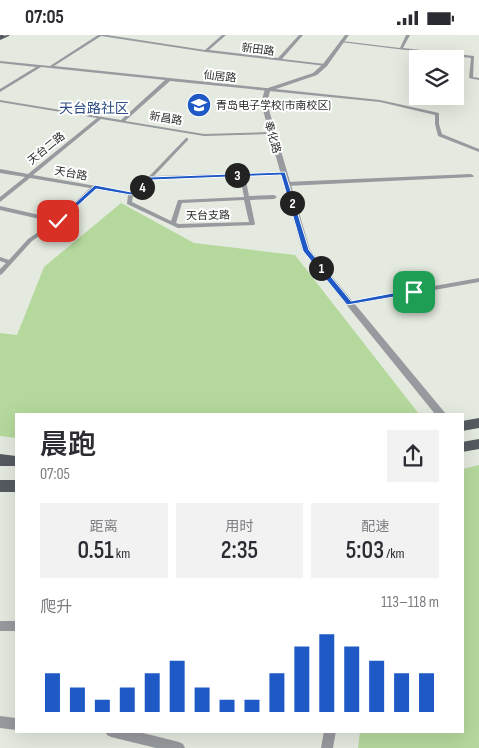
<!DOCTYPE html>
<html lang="zh">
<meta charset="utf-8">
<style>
body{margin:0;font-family:"Sofia Sans Condensed","Noto Sans SC",sans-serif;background:#f2f2f3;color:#2b2b33;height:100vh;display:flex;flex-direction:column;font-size:19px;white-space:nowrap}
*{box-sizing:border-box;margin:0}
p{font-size:16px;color:#7c7c81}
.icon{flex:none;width:28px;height:28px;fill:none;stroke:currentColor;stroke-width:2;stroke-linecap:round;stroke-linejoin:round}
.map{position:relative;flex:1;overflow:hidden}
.panel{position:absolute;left:15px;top:378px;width:449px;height:320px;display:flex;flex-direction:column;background:#fff;border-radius:0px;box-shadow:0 5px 20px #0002}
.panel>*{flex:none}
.fabs{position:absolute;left:409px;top:15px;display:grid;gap:10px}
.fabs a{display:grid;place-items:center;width:55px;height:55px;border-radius:0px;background:#fff;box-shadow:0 5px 20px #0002;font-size:25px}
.pin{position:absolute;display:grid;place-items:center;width:42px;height:42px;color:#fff;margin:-21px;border-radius:10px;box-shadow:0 2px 8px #0006}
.km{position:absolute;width:25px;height:25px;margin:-12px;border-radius:50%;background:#222;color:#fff;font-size:14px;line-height:25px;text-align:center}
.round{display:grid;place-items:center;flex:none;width:52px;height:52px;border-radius:0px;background:#f2f2f3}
.overview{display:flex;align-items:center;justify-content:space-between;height:85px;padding:0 25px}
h1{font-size:28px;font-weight:600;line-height:38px}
.figures{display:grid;grid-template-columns:repeat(3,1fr);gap:8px;height:85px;padding:5px 25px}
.figures div{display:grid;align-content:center;border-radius:0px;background:#f2f2f3;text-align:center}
.figures b{font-size:25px;font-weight:600}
.figures small{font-size:14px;font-weight:400}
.figures p{font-size:14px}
.chart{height:140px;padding:10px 25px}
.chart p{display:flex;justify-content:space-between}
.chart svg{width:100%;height:90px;margin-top:5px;stroke:#1e59c6;stroke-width:6}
.status{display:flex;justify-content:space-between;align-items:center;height:35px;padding:0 25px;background:#fff;direction:ltr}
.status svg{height:14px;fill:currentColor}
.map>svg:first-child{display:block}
</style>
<div class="status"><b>07:05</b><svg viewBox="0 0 49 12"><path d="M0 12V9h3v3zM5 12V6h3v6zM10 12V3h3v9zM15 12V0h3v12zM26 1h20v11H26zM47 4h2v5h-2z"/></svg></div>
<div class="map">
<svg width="479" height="713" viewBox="0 0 479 713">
<rect width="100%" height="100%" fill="#e4eadf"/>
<path fill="#b5d99d" d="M121 168 194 208 295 220 419 379H16V403L0 401V298L17 300 44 232Z
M479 430V713H358L360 696H462L463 434Z"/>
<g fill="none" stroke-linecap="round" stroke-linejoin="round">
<path fill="#979a9e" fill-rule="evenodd" d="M98 0H107L205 15 222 0H226L209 15 278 23 299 0H303L282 24 325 29 326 31 206 17 101 1 54 31 380 65 439 78V89L442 99 479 114V117L438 101 435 89V80L380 67 170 46 125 86 204 99 271 97 273 98 271 99 204 101 101 84 33 140 130 157 136 155 186 103H188V105L154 141 285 137 286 138 283 140 245 141 249 161 274 160 277 162 274 164 250 165 255 189 254 190 178 193 127 169 128 160 96 154 60 187 32 206 2 239 0 240V234L6 228 0 226V222L9 225 28 204 53 187 0 175V171L57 184 90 153 30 143 0 167V162L25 142 0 138V134L28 139 97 83 0 67V65L121 85 165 45 41 32 0 57V54L36 32 0 28V26L50 31ZM240 141 244 162 178 165 171 186 132 167 133 160 140 157 151 144ZM244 165 249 187 179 189 176 188 182 168Z
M406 0H410L403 13 474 21 473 42 479 43V45L469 43 471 23 340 7 342 6 400 13Z
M471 139 474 141 473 142 286 151 283 149 286 147Z
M479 243V247L350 270 347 268 350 266Z
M0 586H16V596H0Z
M0 681 16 683V695L0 693Z
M105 696H135L179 707 183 709 185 713H156L111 702 107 700Z
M324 696H336L333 713H321Z"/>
<path fill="#979a9e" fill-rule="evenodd" d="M345 0H349L327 31 317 40 270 56 267 68 310 215 446 379H435L302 215 261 68 265 54 313 38 323 29Z"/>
<path fill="#555a61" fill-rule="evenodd" d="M10 0 9 1 0 5V1Z
M479 383V393L462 396V386Z
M479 404V414L462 417V407Z
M0 419 16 421V431H0Z
M0 445H16V457H0Z"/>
<path fill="#4a4e56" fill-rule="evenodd" d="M0 0H4L1 2Z"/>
</g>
<path fill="#1e59c6" stroke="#fff" d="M285 137 309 215 351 266 414 254 418 257 417 258 347 270 303 216 281 140 151 145 140 157 131 160 96 154 60 187 55 186 95 150 131 157 136 155 150 142Z"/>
<defs>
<g id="school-disc" transform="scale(1.25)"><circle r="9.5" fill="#1e59c6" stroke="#fff"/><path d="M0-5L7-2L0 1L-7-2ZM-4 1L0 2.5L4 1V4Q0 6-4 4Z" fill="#fff"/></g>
</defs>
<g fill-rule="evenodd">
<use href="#school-disc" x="199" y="70"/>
</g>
<g text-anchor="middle" stroke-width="4" stroke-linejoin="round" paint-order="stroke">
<g font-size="11" fill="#292c28" stroke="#fff">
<text transform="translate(258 14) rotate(7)" y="4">新田路</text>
<text transform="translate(220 41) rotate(6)" y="4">仙居路</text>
<text transform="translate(166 83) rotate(9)" y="4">新昌路</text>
<text transform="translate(273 102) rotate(74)" y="4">奉化路</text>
<text transform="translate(46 113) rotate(-39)" y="4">天台二路</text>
<text transform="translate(71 138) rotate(10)" y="4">天台路</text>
<text transform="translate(208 180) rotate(-1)" y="4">天台支路</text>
</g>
<g font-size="11" fill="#292c28" stroke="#fff" text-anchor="start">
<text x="216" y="74">青岛电子学校(市南校区)</text>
</g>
<g font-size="14" fill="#2e4d85" stroke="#fff">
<text x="94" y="78">天台路社区</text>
</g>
</g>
</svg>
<div class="fabs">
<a><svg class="icon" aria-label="layers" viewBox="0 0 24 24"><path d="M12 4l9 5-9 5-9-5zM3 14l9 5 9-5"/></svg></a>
</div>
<div class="pin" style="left:414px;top:257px;background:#1e9e55"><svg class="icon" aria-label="arrive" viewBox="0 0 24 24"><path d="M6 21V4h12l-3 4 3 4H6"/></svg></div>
<div class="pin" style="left:58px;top:186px;background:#d93025"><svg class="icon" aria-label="check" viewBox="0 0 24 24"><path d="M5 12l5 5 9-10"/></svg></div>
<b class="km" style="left:321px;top:233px">1</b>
<b class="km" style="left:292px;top:168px">2</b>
<b class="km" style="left:237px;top:140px">3</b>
<b class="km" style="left:142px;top:152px">4</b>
<section class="panel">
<div class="overview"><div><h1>晨跑</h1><p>07:05</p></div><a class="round"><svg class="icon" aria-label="share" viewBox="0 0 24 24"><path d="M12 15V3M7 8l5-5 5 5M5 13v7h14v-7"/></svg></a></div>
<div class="figures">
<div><p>距离</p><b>0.51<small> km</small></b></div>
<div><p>用时</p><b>2:35</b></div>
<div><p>配速</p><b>5:03<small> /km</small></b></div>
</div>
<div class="chart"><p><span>爬升</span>113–118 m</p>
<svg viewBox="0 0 160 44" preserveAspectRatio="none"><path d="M5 44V25M15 44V32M25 44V38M35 44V32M45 44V25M55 44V19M65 44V32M75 44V38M85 44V38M95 44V25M105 44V12M115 44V6M125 44V12M135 44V19M145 44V25M155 44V25"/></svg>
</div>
</section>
</div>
